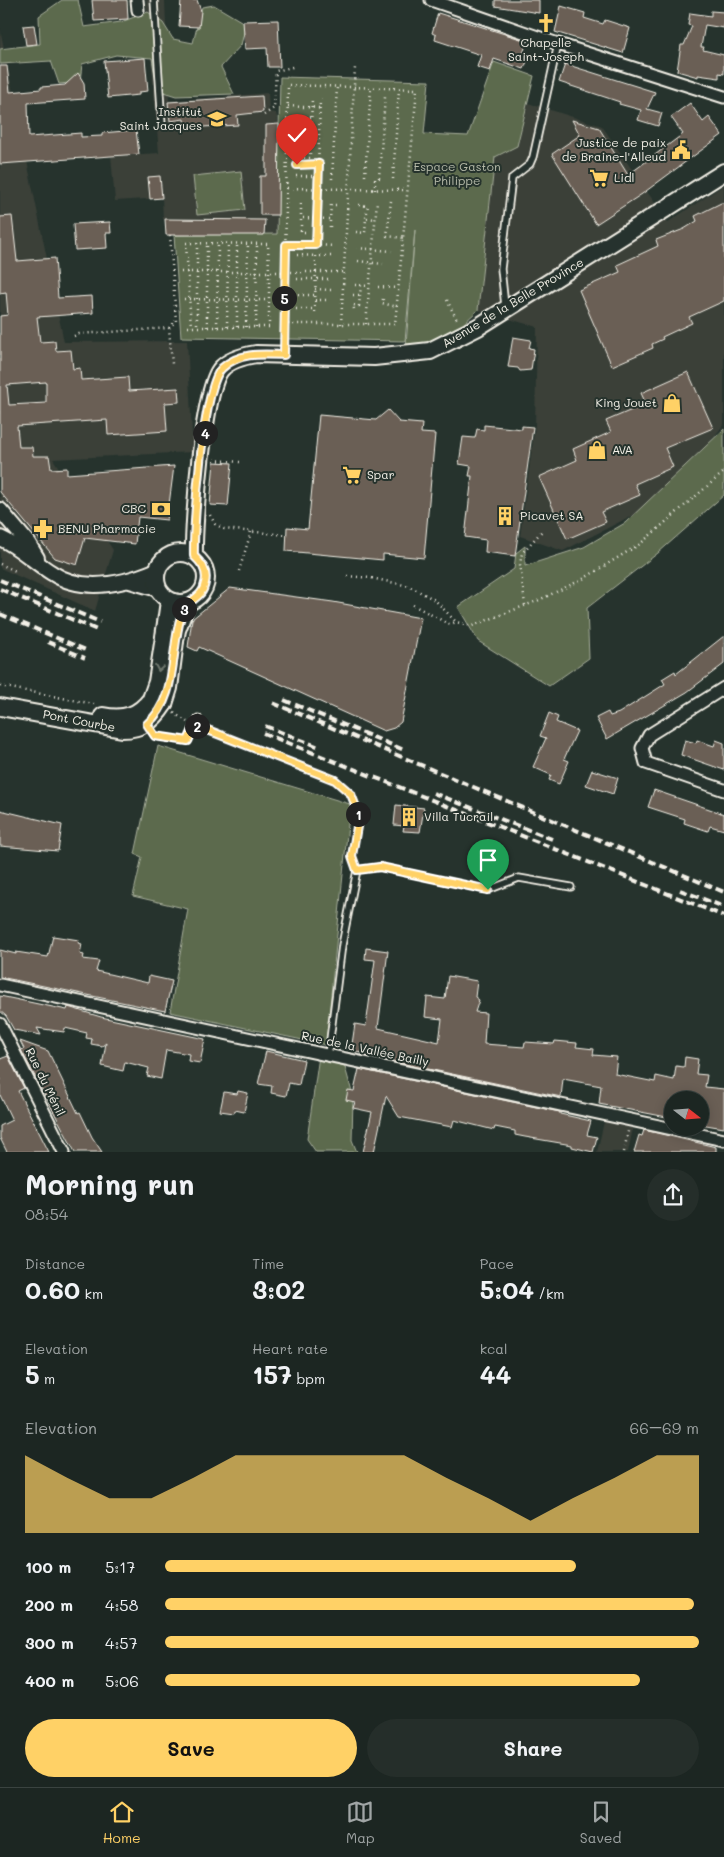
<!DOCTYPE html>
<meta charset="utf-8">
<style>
body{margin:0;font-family:Mali,sans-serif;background:#252e2a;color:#f1f3f6;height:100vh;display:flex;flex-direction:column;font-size:19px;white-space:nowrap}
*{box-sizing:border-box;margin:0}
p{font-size:16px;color:#a0a5a5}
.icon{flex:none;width:28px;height:28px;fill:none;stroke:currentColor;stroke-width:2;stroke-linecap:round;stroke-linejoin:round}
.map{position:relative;height:1152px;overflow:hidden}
.sheet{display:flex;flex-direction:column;background:#1c2622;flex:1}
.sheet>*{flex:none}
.needle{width:32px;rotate:107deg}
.buttons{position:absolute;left:664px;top:1091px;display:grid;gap:10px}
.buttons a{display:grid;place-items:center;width:45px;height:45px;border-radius:50%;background:#1c2622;box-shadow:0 2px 12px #0003,0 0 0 1px #3a4340;font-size:25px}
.pin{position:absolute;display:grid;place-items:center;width:42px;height:42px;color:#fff;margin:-51px -21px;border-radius:50% 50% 50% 0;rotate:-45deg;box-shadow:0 0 5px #0007}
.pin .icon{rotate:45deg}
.km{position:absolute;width:25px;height:25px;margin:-12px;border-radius:50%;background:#222;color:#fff;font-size:14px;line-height:25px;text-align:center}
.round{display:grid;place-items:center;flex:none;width:52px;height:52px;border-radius:26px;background:#252e2a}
.headline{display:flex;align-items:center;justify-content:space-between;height:85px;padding:0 25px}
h1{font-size:28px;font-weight:800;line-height:38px}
.figures{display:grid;grid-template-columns:repeat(3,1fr);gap:8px;height:85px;padding:5px 25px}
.figures div{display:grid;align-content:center}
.figures b{font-size:25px;font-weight:800}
.figures small{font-size:14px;font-weight:400}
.figures p{font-size:14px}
.chart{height:140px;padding:10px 25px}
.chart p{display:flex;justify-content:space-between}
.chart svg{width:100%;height:90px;margin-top:5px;fill:#ffd166;opacity:.7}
.button{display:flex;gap:10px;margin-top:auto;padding:10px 25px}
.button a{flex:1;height:58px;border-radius:30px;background:#ffd166;color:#111;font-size:20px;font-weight:800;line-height:58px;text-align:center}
.button a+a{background:#252e2a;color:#f1f3f6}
ul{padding:0 25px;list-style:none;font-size:16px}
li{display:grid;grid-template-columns:80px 60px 1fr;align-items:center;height:38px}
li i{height:12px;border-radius:6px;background:#ffd166}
.menu{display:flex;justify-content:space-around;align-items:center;height:70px;border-top:1px solid #3a4340;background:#1c2622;font-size:14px;color:#a0a5a5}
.menu a{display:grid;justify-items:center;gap:2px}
.menu .active{color:#ffd166}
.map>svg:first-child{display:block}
</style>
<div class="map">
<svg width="724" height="1152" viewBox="0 0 724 1152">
<rect width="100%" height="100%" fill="#26332d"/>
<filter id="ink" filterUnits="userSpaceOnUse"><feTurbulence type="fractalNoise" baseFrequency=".02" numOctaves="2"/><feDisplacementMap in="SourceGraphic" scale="10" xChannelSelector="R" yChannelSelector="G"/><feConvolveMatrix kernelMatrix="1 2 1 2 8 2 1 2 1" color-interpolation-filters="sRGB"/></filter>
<g filter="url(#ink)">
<path fill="#3a4039" d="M146 0H165L169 101 268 93 269 112 276 113 279 125 277 235H166V220L163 219 162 198 115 201 111 156 159 153Z
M0 29 64 342 187 341 193 452 53 459 113 550 95 611 0 568Z
M528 103 602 126 668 222 724 185V424L711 441 635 514 563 551 520 536 535 425 537 327 478 310 495 157 517 146Z
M604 1122 633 1128 628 1152H597Z"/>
<path fill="#5b6b4e" stroke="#a8ae9b" d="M62 0H78L84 27 121 22 148 12 163 23 173 39 193 43 202 7 214 5 246 24 241 45 221 67 234 94 176 96 157 90 152 58 116 55 82 64 80 82 59 84 51 61 0 64V49L40 44 39 16Z
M494 62 534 76 517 146 495 157 478 310 446 340 423 345H406L415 230 405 341 181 337 174 235 277 234 280 77 429 81 424 134 468 136Z
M241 171 245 210 197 215 193 176Z
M724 429V495L658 553 587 608 589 658 549 686 478 641 458 607 514 569 516 553 525 546V566L584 547 625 523Z
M158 746 350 804 326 1045 170 1012 188 909 133 896 142 857 135 854Z
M319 1056 343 1060 353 1096 352 1140 357 1152H316L307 1139Z"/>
<path fill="#6a5f54" stroke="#f4f1e8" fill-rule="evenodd" d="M92 0H127L128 19 94 21Z
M181 0H197L201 11 199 27 179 26Z
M495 0H539V13L495 6Z
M561 6 585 13 584 18 603 24 605 20 630 28 623 53 555 32Z
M711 11 724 12V28L705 25 701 47H704L703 50 724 55V74L719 73V78L698 75V77L677 71 681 45H684L692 26 688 25 690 13 711 16Z
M438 13 527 41 523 54 529 56 524 69 494 59 490 71 477 67 481 55 435 40 436 35 432 33Z
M278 20 280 67H268L267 48 245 49 243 21Z
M34 25 37 44 26 45 23 26Z
M145 58 148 91 139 92V95L108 98 104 61Z
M565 64 655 92 647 109 662 113 658 126 638 120 641 110 619 104 620 102 559 82Z
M0 66H7L10 92 41 89V87L65 85 78 73 84 83 85 99 28 103 29 137 81 133V137L102 136V133L136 130 139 154 0 164Z
M262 96 263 112 237 115 238 125 185 128 184 119 170 121 168 102Z
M690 103 703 122 709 117 722 135 642 194 596 224 552 154 580 135 572 120 599 128 628 175 683 134 671 117Z
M279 124 278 215H260V176H266V125Z
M160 176 162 198 150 199 148 177Z
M721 203H724V301L689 317 692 323 662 337 663 339 652 344 653 348 612 366 579 290 620 272 617 265 658 246 656 240 684 229 697 221 695 216Z
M12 216 17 261 55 258 58 298 92 296 93 313 37 317 40 342 55 341 56 351 71 350 73 369 80 368 81 380 128 377 129 391 178 388 179 402 165 403 167 431 108 435 107 420 17 426 19 447H32L33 456H49L51 469 67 468V474L174 466 167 520 138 517 135 544 85 538 77 565 55 558 0 492V316L8 315 6 292 0 293V217ZM46 382V403L9 405 7 385Z
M165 219 265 220 264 235H166Z
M110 222 111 233H106L107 248 75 250 73 224Z
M513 337 531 340 529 348 534 349 531 370 520 371 518 368 508 367Z
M688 372 713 428 665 448 673 467 635 484 640 495 601 512 606 522 567 539 539 477 577 460 573 449 611 432 606 421 646 404 641 393Z
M388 410 399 422 422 424 421 433 435 434 424 558 383 554V560L286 551 287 527 308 529 319 415 376 420Z
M484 425 522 429V426L533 427 515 556 485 552 486 540 465 537 472 476H469L471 466 459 464 463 437 475 438 477 429 484 430Z
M214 462 232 463 228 506 210 505Z
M230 588 333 602 421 618 401 722 394 728 384 731 199 647 197 651 188 647 192 619Z
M724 636V664L687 692 607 739 596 718 608 712 610 716 619 713 665 684 662 679 675 671 676 674Z
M549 713 558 717 556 722 577 731 564 759 569 761 559 784 549 780 551 775 533 767 546 738 540 736Z
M685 740 696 743 697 740 714 746 716 740 724 743V770L681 755Z
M592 770 618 778 613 794 586 785Z
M654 790 724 814V830L710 826 708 831 684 823 685 819 648 807Z
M396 805 424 808 420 832 403 831 404 826 394 825Z
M0 810 62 825 58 851 0 846Z
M53 936 79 940 78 943 82 944 80 954 84 955 83 959 99 961 96 971 148 983 149 976 172 981 165 1011 0 977V950L16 954V952L48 957Z
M366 948 388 951 378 1028 439 1042 442 1019 425 1017 427 997 445 999 448 976 477 981 475 997 479 1000 475 1012 486 1013 484 1044 524 1047 525 1042 554 1044 555 1041 577 1043 576 1047 594 1049 593 1055 617 1057 615 1074 655 1082 656 1076 674 1080 676 1066 684 1067 685 1057 698 1059 696 1074 707 1075 705 1087 724 1089V1128L700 1124V1100H672V1118L599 1104 601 1086 563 1079 561 1097 362 1055V1053L351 1051 355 1024 366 1026 375 960 365 959Z
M0 996 67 1010 68 1007 101 1017 205 1039 200 1063 188 1061 189 1054 166 1050 161 1079 147 1076 149 1068 125 1062 123 1071 102 1066 106 1043 102 1046 91 1044 92 1039 86 1038 87 1033 65 1028 64 1032 37 1028 41 1035 14 1030 6 1016 0 1011Z
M20 1041 48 1051 78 1113 80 1112 92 1137 102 1152H75L21 1050 24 1049Z
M266 1051 304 1060 299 1085 289 1083 286 1096 271 1093 272 1086 258 1084Z
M8 1056 24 1088 18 1091 49 1152H7L0 1138V1126L12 1120 0 1095V1059Z
M359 1069 560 1112V1114L591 1121 587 1135 597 1137 593 1152 572 1147V1145L525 1137 515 1135V1131L495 1127 494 1130 454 1120 452 1127 399 1117 386 1096 374 1152H363L372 1112 353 1108 355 1102 346 1100 348 1090 354 1091Z
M238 1091 248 1093 244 1112 235 1110 234 1113 220 1111 224 1092 237 1094Z
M644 1130 716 1147V1152H634L639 1135 642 1136Z"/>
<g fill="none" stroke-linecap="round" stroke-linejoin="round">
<g stroke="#f4f1e8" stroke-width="9">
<path id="service" d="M154 0 162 125
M505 306 501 269 512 178 530 164 533 157 558 44
M147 724 155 736 188 741 198 718
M328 1055 342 945 357 870 380 867 488 890 519 878 571 887"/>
</g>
<g stroke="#f4f1e8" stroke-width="15">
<path id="minor" d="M137 0 138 10
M431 0 558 44 724 97
M724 688 649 735 642 748 646 763 724 790
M0 985 724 1140
M0 1024 64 1152"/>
</g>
<g stroke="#f4f1e8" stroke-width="18">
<path id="tertiary" d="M0 510 28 543 37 558
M0 538C20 547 34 562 52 573 84 594 124 584 157 570
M130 581 158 589"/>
</g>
<g stroke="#f4f1e8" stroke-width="20">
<path id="secondary" d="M156 578a25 25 0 1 1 50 0a25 25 0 1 1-50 0Z
M194 556C193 525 203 389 221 369 229 360 244 356 256 354L374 357 430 351 478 327 724 172
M164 637 169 601
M175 641 177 630 187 603
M0 707 122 729C142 729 153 721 164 704
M103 716C124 720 138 716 151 699"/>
</g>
<path stroke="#f4f1e8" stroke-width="2.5" stroke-dasharray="1 4" stroke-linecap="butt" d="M320 99 316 245 334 246
M288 106 320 108
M264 115 274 108 276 71 296 66
M300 117 312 118
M297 129 311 128 312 98
M288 137 295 140 307 139
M298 145H301V152H310V158H302V165
M297 165 319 164
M296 176H318
M365 176 371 88
M332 179 337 87
M393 179 399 89
M287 188 407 190
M375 190V179L379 178 385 97
M391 201 387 236 403 238
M301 204V218
M359 205 368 206 366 218
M330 227V219
M305 232H301V218L330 219 331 205H337
M356 232 365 233 366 218 376 219
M197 243V327
M285 245H316
M357 248 392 251
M297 255 316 256
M358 261 383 264
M181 272H344
M297 279H331
M355 285 370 286
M378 287 398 288
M315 289 331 290
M298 295H315
M353 295H360
M184 299 269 300
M383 299 382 303 397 307
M315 300H329
M447 300 458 322
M296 309H315
M354 309 353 305 359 306 361 285
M315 312 316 256H334
M284 324 288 85 417 89 395 324H284V341
M341 324 355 67
M366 324 377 201
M188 327H269V271L268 244 186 243 191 327
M207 327V243
M217 327 218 243
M227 327 228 243
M237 327V243
M246 327 248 243
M256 327 257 244
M169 328 176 321 170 235
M74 336 79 334 169 328 172 364
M214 460 240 462
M210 515 215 524 224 529 287 535
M0 564 18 572
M239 571 251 532
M347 576 371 578 409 586 435 600 456 622 472 626 537 601 583 579 640 544 724 472
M413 605 445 622 451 624 456 622
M525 605 520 564 522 553 542 531
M0 686 94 704
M174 713 187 722
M201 728 335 781 351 794 359 815 352 856 354 862
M624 1152 628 1131"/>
<use href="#service" stroke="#26332d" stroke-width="5.5"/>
<use href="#minor" stroke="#26332d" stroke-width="11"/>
<use href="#tertiary" stroke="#26332d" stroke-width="14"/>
<use href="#secondary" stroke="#26332d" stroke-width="16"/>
<path stroke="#f4f1e8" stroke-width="4" stroke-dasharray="8 4" stroke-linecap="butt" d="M0 580 100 622
M0 589 97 630
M0 614 88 651
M48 642 85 658
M284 700 404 750
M273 703 724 892
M265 726 319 747
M263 733 724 916
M433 793 552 839
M680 890 724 907"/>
<g stroke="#f4f1e8" stroke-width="20" stroke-linecap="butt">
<path id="secondary-bridge" d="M151 699 157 682 164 637
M164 704 169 688 175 641"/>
</g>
<use href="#secondary-bridge" stroke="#26332d" stroke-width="16"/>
</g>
<defs><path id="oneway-chevron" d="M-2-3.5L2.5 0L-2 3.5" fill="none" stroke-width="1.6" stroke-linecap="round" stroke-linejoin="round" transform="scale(1.25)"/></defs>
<use stroke="#6e766e" href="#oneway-chevron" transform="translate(159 668) rotate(99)"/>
</g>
<g fill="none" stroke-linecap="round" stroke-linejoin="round" filter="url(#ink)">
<g stroke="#fff" stroke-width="10">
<path id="route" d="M297 165 319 164 316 245H286L284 355C262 354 239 352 222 368 203 386 193 526 194 556 202 563 208 572 205 583 202 601 187 597 181 616 170 652 178 698 147 724L155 736 188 741 195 725 335 780 351 794 359 815 352 856 357 870 380 867 488 890"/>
</g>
<use href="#route" stroke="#ffd166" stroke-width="6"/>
</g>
<defs>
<g id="church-bare" transform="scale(1.5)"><path d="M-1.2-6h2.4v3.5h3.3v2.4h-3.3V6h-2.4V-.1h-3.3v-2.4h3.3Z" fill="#ffd166" stroke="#26332d" stroke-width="2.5" paint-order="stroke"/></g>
<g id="school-bare" transform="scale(1.5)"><path d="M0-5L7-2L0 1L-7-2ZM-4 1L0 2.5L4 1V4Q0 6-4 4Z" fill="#ffd166" stroke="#26332d" stroke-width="2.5" paint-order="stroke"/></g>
<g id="civic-bare" transform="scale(1.5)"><path d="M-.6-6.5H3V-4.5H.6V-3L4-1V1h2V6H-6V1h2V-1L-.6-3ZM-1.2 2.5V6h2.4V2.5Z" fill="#ffd166" stroke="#26332d" stroke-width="2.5" paint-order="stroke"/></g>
<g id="supermarket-bare" transform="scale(1.5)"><path d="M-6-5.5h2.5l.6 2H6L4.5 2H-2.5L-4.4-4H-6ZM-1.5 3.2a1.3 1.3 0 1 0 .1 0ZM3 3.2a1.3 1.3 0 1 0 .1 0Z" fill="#ffd166" stroke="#26332d" stroke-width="2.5" paint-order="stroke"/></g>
<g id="shop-bare" transform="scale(1.5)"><path d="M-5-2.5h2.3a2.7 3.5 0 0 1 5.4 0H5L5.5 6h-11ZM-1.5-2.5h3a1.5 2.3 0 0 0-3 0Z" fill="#ffd166" stroke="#26332d" stroke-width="2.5" paint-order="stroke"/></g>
<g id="bank-bare" transform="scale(1.5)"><path d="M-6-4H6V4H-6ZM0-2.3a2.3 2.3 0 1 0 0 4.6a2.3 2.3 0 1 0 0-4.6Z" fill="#ffd166" stroke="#26332d" stroke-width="2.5" paint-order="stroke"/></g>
<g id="building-bare" transform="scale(1.5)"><path d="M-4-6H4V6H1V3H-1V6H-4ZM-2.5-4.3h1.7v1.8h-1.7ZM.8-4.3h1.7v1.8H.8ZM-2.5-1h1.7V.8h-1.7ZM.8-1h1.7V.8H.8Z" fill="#ffd166" stroke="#26332d" stroke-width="2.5" paint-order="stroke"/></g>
<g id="pharmacy-bare" transform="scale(1.5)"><path d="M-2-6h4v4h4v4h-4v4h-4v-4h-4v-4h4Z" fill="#ffd166" stroke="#26332d" stroke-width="2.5" paint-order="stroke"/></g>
</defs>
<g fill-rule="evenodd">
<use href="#church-bare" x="546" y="23"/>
<use href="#school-bare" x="217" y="119"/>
<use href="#civic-bare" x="681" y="150"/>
<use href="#supermarket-bare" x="599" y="178"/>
<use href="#shop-bare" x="672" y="403"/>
<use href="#shop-bare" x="597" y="450"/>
<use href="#supermarket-bare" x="352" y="475"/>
<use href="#bank-bare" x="161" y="509"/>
<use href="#building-bare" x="505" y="516"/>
<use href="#pharmacy-bare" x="43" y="529"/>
<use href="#building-bare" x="409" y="817"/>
</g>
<g text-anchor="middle" stroke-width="4" stroke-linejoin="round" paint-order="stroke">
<g font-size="12" fill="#f4f1e8" stroke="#26332d" text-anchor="start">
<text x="546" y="47" text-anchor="middle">Chapelle<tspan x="546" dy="14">Saint-Joseph</tspan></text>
<text x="202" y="116" text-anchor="end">Institut<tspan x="202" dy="14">Saint Jacques</tspan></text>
<text x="666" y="147" text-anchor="end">Justice de paix<tspan x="666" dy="14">de Braine-l'Alleud</tspan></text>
<text x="614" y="182">Lidl</text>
<text x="657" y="407" text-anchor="end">King Jouet</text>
<text x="612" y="454">AVA</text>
<text x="367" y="479">Spar</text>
<text x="146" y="513" text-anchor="end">CBC</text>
<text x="520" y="520">Picavet SA</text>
<text x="58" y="533">BENU Pharmacie</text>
<text x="424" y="821">Villa Tucrail</text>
</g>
<g font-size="12" fill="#b7bbaa" stroke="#26332d">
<text x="457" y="171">Espace Gaston<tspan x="457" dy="14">Philippe</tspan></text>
</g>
<g font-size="12" fill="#f4f1e8" stroke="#26332d">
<text transform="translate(513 303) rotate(-31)" y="4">Avenue de la Belle Province</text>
<text transform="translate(79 721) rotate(11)" y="4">Pont Courbe</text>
<text transform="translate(365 1049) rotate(12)" y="4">Rue de la Vallée Bailly</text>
<text transform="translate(45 1082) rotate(64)" y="4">Rue du Ménil</text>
</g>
</g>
</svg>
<div class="buttons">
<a><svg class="needle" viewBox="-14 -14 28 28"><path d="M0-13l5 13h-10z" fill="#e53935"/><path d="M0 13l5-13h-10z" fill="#a0a5a5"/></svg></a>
</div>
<div class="pin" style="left:488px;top:890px;background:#1e9e55"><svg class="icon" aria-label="arrive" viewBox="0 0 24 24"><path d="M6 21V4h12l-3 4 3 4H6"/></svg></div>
<div class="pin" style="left:297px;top:165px;background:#d93025"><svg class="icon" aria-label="check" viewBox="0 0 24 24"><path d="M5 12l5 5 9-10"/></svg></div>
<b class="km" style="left:358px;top:814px">1</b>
<b class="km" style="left:197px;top:726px">2</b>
<b class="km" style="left:184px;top:609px">3</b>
<b class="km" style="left:205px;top:433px">4</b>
<b class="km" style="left:284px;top:298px">5</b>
</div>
<section class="sheet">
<div class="headline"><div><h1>Morning run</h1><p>08:54</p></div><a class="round"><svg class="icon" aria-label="share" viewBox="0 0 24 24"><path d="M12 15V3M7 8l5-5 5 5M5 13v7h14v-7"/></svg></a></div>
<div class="figures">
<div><p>Distance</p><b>0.60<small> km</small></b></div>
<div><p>Time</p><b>3:02</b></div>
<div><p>Pace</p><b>5:04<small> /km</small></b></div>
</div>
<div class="figures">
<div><p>Elevation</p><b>5<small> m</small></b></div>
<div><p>Heart rate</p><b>157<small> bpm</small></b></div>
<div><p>kcal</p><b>44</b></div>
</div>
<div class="chart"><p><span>Elevation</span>66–69 m</p>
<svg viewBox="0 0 160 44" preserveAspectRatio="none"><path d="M0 44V6L10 17L20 27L30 27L40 17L50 6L60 6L70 6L80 6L90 6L100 17L110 27L120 38L130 27L140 17L150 6L160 6V44z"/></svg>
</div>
<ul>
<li><b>100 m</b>5:17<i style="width:77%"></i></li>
<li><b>200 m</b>4:58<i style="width:99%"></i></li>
<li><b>300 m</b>4:57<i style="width:100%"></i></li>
<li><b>400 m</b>5:06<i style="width:89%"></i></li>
</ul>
<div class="button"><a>Save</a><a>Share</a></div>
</section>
<nav class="menu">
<a class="active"><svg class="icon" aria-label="home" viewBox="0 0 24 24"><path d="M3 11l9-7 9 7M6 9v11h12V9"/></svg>Home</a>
<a><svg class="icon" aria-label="map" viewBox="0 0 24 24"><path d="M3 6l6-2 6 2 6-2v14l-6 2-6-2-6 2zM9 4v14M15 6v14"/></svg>Map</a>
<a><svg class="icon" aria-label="saved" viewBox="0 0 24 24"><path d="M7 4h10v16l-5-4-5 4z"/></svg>Saved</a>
</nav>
